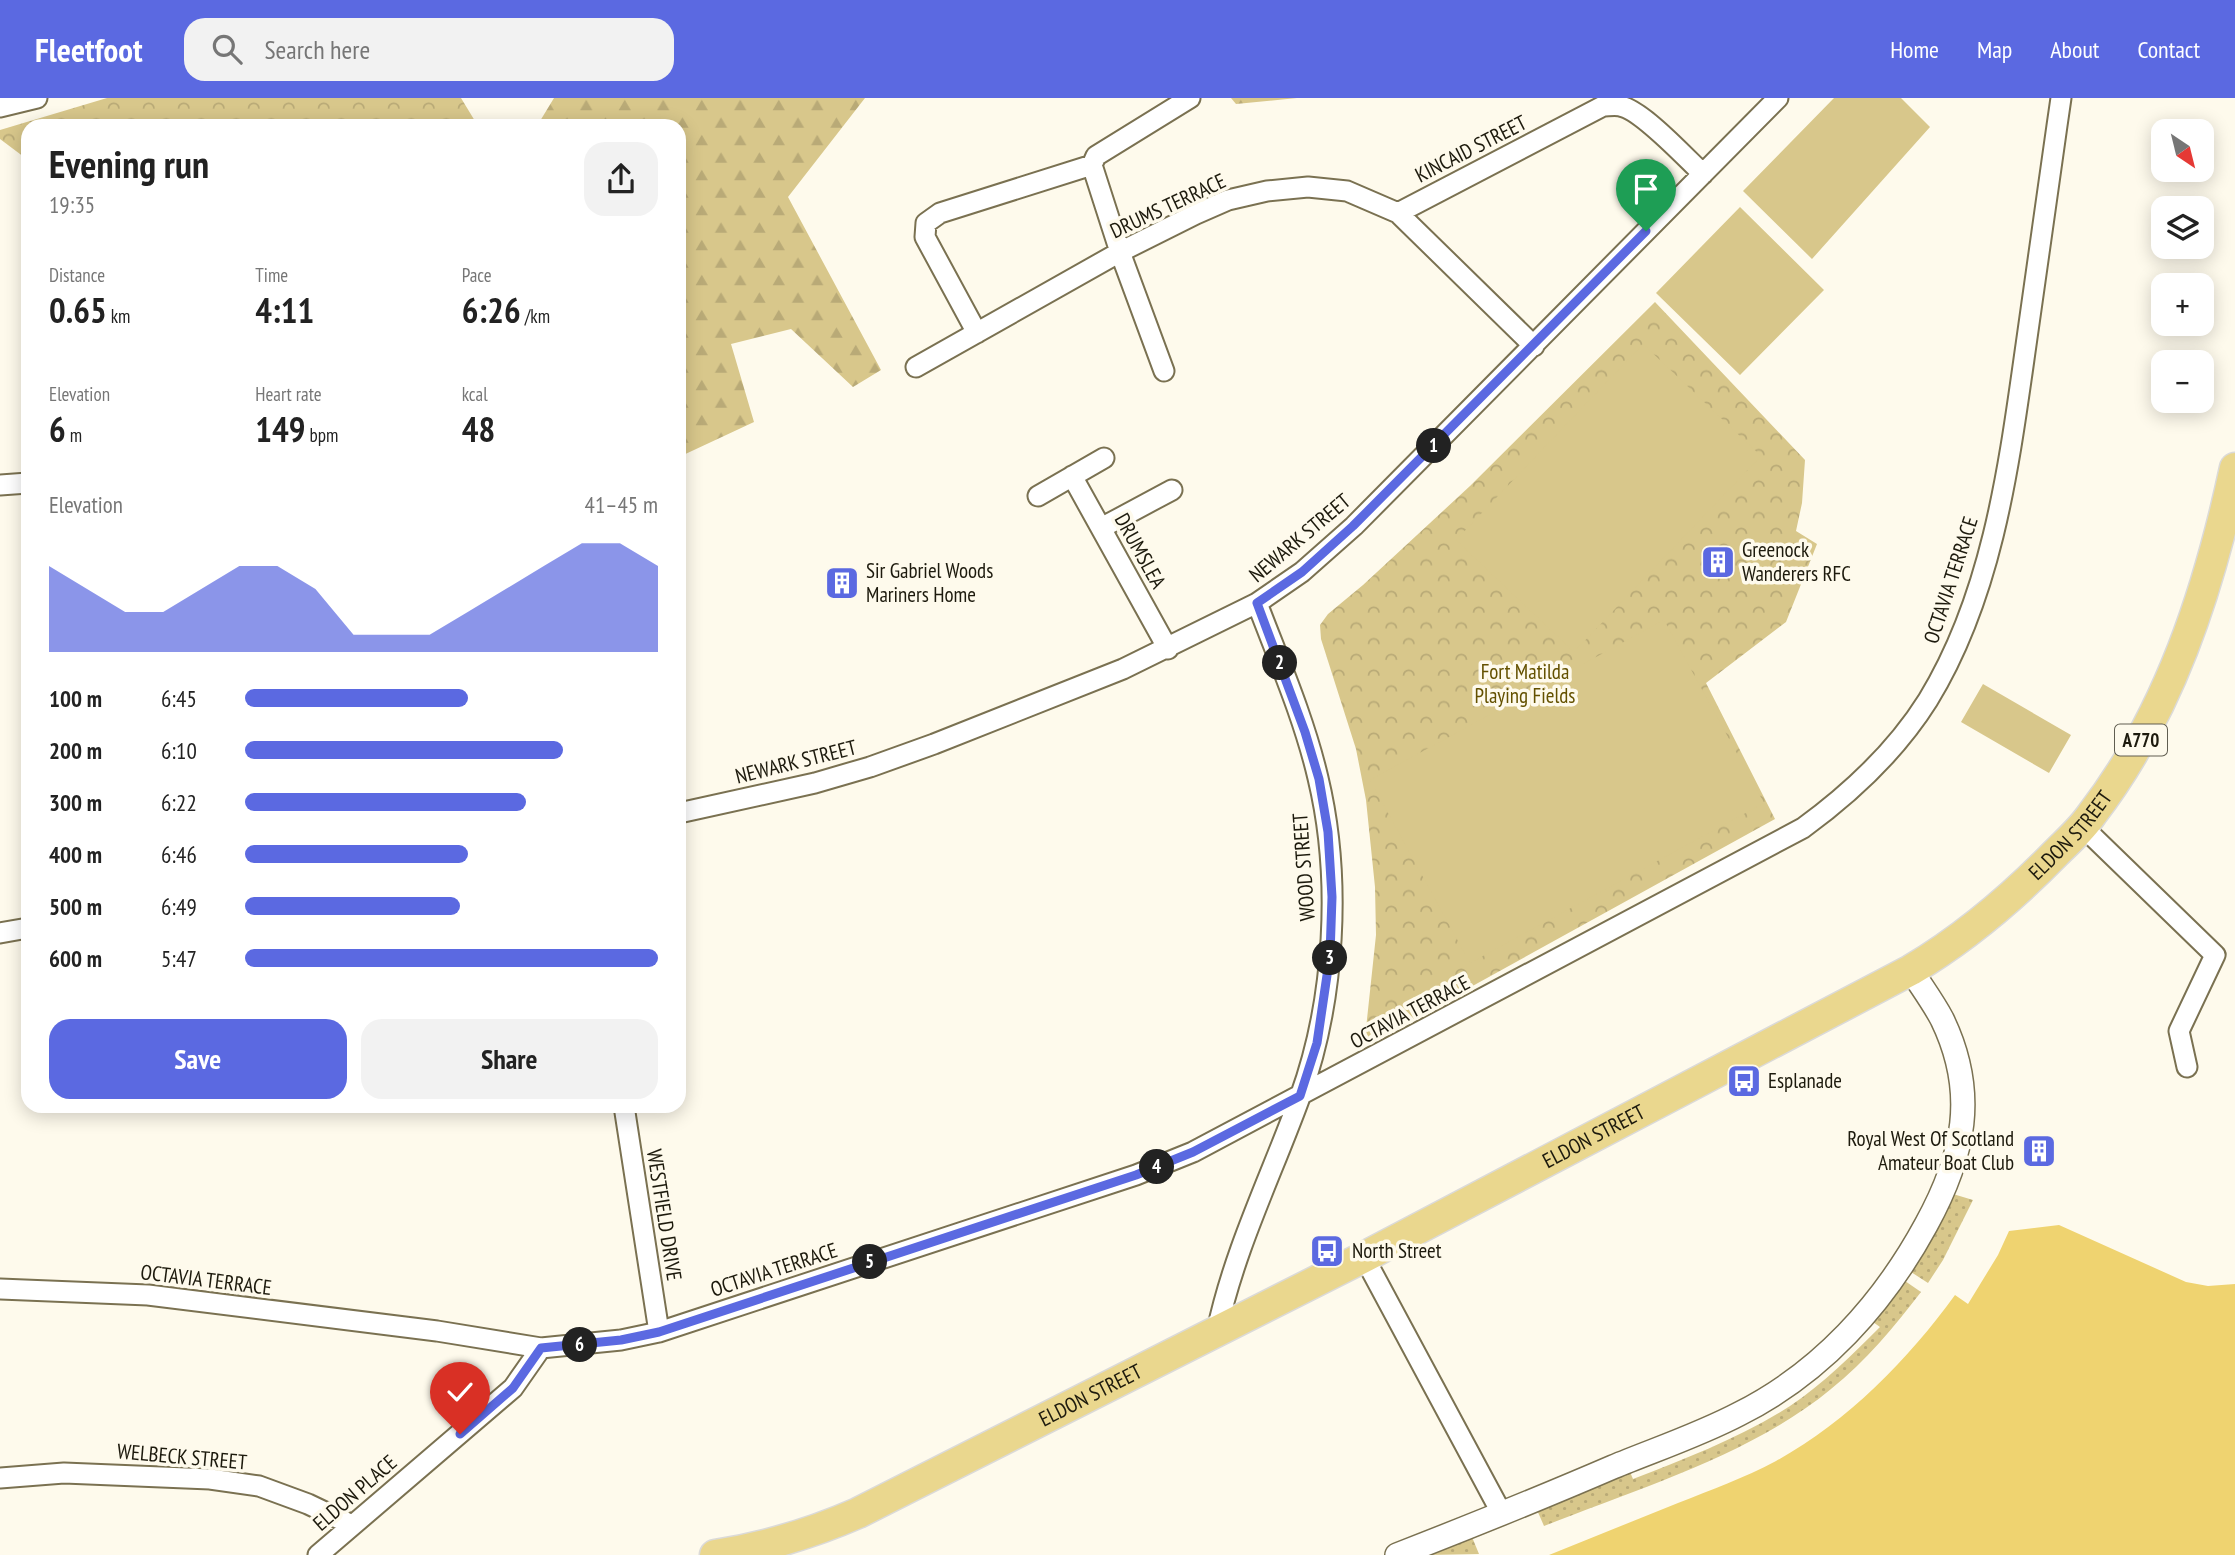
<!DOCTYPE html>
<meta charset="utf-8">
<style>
body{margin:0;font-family:"PT Sans Narrow",sans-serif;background:#f2f2f2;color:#222;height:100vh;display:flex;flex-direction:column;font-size:26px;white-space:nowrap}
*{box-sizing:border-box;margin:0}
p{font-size:23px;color:#767676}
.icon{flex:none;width:38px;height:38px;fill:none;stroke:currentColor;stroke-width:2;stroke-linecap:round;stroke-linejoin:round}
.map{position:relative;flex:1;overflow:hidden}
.sheet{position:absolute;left:21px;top:21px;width:665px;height:994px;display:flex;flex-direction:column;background:#fff;border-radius:21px;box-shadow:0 4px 18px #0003}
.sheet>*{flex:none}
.needle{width:46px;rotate:145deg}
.buttons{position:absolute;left:2151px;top:21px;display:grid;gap:14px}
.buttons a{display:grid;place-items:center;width:63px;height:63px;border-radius:14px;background:#fff;box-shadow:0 4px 18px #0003;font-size:35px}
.pin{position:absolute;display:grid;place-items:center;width:60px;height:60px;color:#fff;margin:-72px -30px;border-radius:50% 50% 50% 0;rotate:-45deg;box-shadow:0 0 7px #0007}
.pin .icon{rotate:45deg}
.km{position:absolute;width:35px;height:35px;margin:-18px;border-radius:50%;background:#222;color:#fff;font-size:19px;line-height:35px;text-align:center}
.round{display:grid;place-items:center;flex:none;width:74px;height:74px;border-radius:21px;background:#f2f2f2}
.head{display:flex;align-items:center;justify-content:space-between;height:119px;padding:0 28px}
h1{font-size:38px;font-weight:700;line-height:52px}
.stats{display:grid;grid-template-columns:repeat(3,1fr);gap:10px;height:119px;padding:7px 28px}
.stats div{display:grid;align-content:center}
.stats b{font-size:35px;font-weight:700}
.stats small{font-size:19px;font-weight:400}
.stats p{font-size:19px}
.chart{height:196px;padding:14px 28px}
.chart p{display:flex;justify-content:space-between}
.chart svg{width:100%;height:126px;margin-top:7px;fill:#5b69e1;opacity:.7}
.cta{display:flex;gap:14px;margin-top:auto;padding:14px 28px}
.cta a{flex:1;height:80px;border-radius:21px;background:#5b69e1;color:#fff;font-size:28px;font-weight:700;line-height:80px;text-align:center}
.cta a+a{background:#f2f2f2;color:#222}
ul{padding:0 28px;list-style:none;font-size:23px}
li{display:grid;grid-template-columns:112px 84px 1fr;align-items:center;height:52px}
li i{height:18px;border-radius:9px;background:#5b69e1}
header{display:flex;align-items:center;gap:42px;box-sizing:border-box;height:98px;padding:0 35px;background:#5b69e1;color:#fff}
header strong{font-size:33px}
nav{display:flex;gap:38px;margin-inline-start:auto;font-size:24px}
.search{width:490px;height:63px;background:#f2f2f2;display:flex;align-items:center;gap:18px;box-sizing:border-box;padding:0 24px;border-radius:21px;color:#767676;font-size:26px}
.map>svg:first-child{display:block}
</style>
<header>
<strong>Fleetfoot</strong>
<div class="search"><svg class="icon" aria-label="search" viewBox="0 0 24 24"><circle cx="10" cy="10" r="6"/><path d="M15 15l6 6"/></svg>Search here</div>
<nav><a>Home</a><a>Map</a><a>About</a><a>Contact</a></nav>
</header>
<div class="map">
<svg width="2235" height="1457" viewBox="0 0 2235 1457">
<defs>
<pattern id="grass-dots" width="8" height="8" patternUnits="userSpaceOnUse" patternTransform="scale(1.75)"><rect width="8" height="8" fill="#d8c78b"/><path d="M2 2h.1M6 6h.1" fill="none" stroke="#b9aa77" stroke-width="1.8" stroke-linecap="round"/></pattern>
<pattern id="forest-firs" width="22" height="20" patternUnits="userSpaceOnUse" patternTransform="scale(1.75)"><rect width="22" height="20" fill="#d8c78b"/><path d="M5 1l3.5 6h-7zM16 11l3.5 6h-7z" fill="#b9aa77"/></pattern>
<pattern id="park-crowns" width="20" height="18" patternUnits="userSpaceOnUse" patternTransform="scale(1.75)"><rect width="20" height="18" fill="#d8c78b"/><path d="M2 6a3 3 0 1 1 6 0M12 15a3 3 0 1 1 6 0" fill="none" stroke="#b9aa77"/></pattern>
</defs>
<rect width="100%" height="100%" fill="#fefaec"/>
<path fill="url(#grass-dots)" d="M1953 1096 1973 1102 1943 1162 1928 1185 1911 1174 1943 1118Z
M1905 1183 1921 1194C1894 1229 1866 1263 1831 1291 1753 1356 1638 1391 1544 1428L1537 1412 1630 1374 1633 1381C1687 1360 1742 1339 1790 1308 1823 1286 1852 1257 1880 1229L1873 1224Z
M1472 1439 1479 1456 1427 1457Z"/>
<path fill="url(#forest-firs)" d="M554 0H865L788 99 881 272 853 289 791 231 731 246 754 324 679 359V28H537Z
M1231 0H1297L1236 6Z"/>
<path fill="url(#park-crowns)" d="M107 0H461L478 28H28V62L0 41V32Z
M1655 204 1805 362 1802 405 1796 433 1817 446 1786 524 1706 585 1775 721 1382 938 1365 940 1376 837 1375 789 1366 702 1356 651 1321 541 1320 527 1328 516 1363 487 1470 388Z"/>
<path fill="#d8c78b" d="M1834 0H1901L1930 29 1812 161 1743 93Z
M1740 109 1824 192 1740 277 1656 195Z
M1643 246 1761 358 1574 554 1456 442Z
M1664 522 1764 705 1470 865 1370 682Z
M1983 586 2071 637 2049 675 1961 624Z"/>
<path fill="#efd370" d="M2059 1127 2186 1184 2208 1188 2235 1186V1457H1549C1592 1440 1635 1422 1678 1405 1711 1392 1744 1380 1776 1363 1847 1324 1907 1263 1955 1197L1968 1206 1998 1157 2009 1133Z"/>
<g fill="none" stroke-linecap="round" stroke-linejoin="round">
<g stroke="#7a7151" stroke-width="23">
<path id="minor" d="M0 9 37 0
M1092 67 1096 58 1190 0
M1398 115 1603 8C1608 8 1615 7 1620 8 1641 11 1686 60 1703 76
M977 235 925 139 926 125 940 115 1092 67 1120 154 1164 273
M916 269 1120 154 1196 116 1228 102 1267 93 1308 89 1347 93 1398 115 1534 248
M1072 378 1168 551
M0 387 28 385
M1038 398 1104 360
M1101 430 1172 392
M679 715 815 685 870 669 934 646 1123 571 1257 505 1302 474 1354 428 1778 0
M2082 728 2215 857 2179 933 2187 969
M0 835 28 830
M624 1008 659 1234
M1364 1159 1502 1416
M0 1191 148 1197 437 1233 541 1250 621 1242 659 1234 1136 1077 1193 1054 1803 730C1851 695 1896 653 1928 602 1993 496 2009 367 2026 247 2038 164 2049 82 2061 0
M1217 1233C1234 1152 1272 1076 1300 999 1335 902 1342 780 1318 680 1304 620 1279 563 1257 505
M0 1380 64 1375 210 1381 259 1388 308 1406 352 1427
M318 1457 513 1290 541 1250"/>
</g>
<g stroke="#7a7151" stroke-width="26">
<path id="tertiary" d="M1397 1457C1469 1429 1541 1400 1613 1369 1654 1352 1699 1337 1739 1316 1821 1275 1883 1206 1926 1127 1964 1058 1978 995 1942 921 1933 904 1921 888 1911 872"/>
</g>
<g stroke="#dbdad8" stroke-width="33">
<g id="primary">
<path id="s1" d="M715 1457C767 1449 810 1436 858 1415L1364 1159 1911 872C1965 840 2012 800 2056 755 2068 743 2082 731 2092 716 2169 616 2209 492 2235 370"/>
</g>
</g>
<use href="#minor" stroke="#fff" stroke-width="19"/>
<use href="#tertiary" stroke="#fff" stroke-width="23"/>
<use href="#primary" stroke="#ead78e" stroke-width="30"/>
</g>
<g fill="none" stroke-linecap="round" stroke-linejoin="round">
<g stroke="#fff" stroke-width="14">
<path id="route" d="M460 1336 513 1290 541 1250 621 1242 659 1234 1136 1077 1193 1054 1300 998 1317 945 1330 857 1332 799 1328 734 1319 681 1305 634 1257 505 1302 474 1353 428 1646 133"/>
</g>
<use href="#route" stroke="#5b69e1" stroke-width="9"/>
</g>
<defs>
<g id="building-square" transform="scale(1.75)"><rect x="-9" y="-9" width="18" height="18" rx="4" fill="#5b69e1" stroke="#fefaec"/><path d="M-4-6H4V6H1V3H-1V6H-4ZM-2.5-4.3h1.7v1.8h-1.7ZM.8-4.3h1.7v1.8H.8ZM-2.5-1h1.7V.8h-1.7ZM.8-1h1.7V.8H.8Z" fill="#fff"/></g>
<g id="bus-square" transform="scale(1.75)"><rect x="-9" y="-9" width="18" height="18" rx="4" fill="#5b69e1" stroke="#fefaec"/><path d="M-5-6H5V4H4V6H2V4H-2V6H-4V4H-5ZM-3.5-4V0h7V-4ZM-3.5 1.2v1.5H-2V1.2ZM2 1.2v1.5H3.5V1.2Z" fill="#fff"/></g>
</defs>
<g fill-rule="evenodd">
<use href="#building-square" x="1718" y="464"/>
<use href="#building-square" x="842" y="485"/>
<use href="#bus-square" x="1744" y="983"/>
<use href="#building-square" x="2039" y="1053"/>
<use href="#bus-square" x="1327" y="1153"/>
</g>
<g text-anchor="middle" stroke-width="7" stroke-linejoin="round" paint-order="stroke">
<rect fill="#fefaec" stroke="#605d50" stroke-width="2" x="2115" y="626.5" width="52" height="31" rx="5"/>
<g font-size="19" font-weight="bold" fill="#1d1a0d">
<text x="2141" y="649">A770</text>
</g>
<g font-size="21" fill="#1d1a0d" stroke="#fefaec">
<text transform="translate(1471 51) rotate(-27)" y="7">KINCAID STREET</text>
<text transform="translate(1168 108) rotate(-25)" y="7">DRUMS TERRACE</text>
<text transform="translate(1300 440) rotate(-40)" y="7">NEWARK STREET</text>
<text transform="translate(1140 453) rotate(61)" y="7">DRUMSLEA</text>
<text transform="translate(1951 482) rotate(-72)" y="7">OCTAVIA TERRACE</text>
<text transform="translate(796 664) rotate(-14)" y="7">NEWARK STREET</text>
<text dy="7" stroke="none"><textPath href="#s1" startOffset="1544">ELDON STREET</textPath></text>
<text transform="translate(1304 769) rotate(-94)" y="7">WOOD STREET</text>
<text transform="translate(1410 914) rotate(-28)" y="7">OCTAVIA TERRACE</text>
<text dy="7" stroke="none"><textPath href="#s1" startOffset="976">ELDON STREET</textPath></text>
<text transform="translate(664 1117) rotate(81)" y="7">WESTFIELD DRIVE</text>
<text transform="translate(774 1172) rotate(-18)" y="7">OCTAVIA TERRACE</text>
<text transform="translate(206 1182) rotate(7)" y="7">OCTAVIA TERRACE</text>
<text dy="7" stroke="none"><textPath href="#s1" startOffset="410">ELDON STREET</textPath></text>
<text transform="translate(182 1359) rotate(5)" y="7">WELBECK STREET</text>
<text transform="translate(355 1395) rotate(-41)" y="7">ELDON PLACE</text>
</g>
<g font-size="21" fill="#1d1a0d" stroke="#fefaec" text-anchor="start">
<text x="1742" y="459">Greenock<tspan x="1742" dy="24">Wanderers RFC</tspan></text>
<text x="866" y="480">Sir Gabriel Woods<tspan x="866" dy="24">Mariners Home</tspan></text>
<text x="1768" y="990">Esplanade</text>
<text x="2014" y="1048" text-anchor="end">Royal West Of Scotland<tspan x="2014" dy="24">Amateur Boat Club</tspan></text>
<text x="1352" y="1160">North Street</text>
</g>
<g font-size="21" fill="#645100" stroke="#fefaec">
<text x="1525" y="581">Fort Matilda<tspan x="1525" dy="24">Playing Fields</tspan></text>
</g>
</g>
</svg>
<div class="buttons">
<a><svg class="needle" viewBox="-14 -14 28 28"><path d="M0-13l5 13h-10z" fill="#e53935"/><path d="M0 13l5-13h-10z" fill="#767676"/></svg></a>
<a><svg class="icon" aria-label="layers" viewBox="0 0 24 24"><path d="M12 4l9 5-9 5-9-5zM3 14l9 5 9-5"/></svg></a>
<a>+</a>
<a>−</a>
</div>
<div class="pin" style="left:1646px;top:133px;background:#1e9e55"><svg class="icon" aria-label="arrive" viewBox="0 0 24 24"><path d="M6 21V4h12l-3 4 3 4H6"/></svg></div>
<div class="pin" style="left:460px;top:1336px;background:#d93025"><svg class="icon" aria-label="check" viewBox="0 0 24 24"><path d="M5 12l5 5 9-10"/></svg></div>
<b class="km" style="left:1434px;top:348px">1</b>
<b class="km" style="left:1280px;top:565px">2</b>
<b class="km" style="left:1330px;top:860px">3</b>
<b class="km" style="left:1157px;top:1069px">4</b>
<b class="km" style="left:870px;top:1164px">5</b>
<b class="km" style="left:580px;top:1247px">6</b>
<section class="sheet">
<div class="head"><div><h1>Evening run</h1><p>19:35</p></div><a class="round"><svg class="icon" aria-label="share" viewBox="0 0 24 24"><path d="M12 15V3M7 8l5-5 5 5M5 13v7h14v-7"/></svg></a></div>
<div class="stats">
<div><p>Distance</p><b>0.65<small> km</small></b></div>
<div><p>Time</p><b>4:11</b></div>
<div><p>Pace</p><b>6:26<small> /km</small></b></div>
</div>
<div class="stats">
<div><p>Elevation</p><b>6<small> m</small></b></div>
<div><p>Heart rate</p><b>149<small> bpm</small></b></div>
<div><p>kcal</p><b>48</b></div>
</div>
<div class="chart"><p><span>Elevation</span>41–45 m</p>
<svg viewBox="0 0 160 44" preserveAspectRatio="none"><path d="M0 44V14L10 22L20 30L30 30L40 22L50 14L60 14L70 22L80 38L90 38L100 38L110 30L120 22L130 14L140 6L150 6L160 14V44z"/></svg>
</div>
<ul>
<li><b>100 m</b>6:45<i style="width:54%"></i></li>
<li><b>200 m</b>6:10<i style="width:77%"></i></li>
<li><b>300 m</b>6:22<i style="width:68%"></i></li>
<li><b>400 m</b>6:46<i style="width:54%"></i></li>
<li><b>500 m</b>6:49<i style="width:52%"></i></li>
<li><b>600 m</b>5:47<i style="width:100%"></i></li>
</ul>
<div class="cta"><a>Save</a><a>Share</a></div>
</section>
</div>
